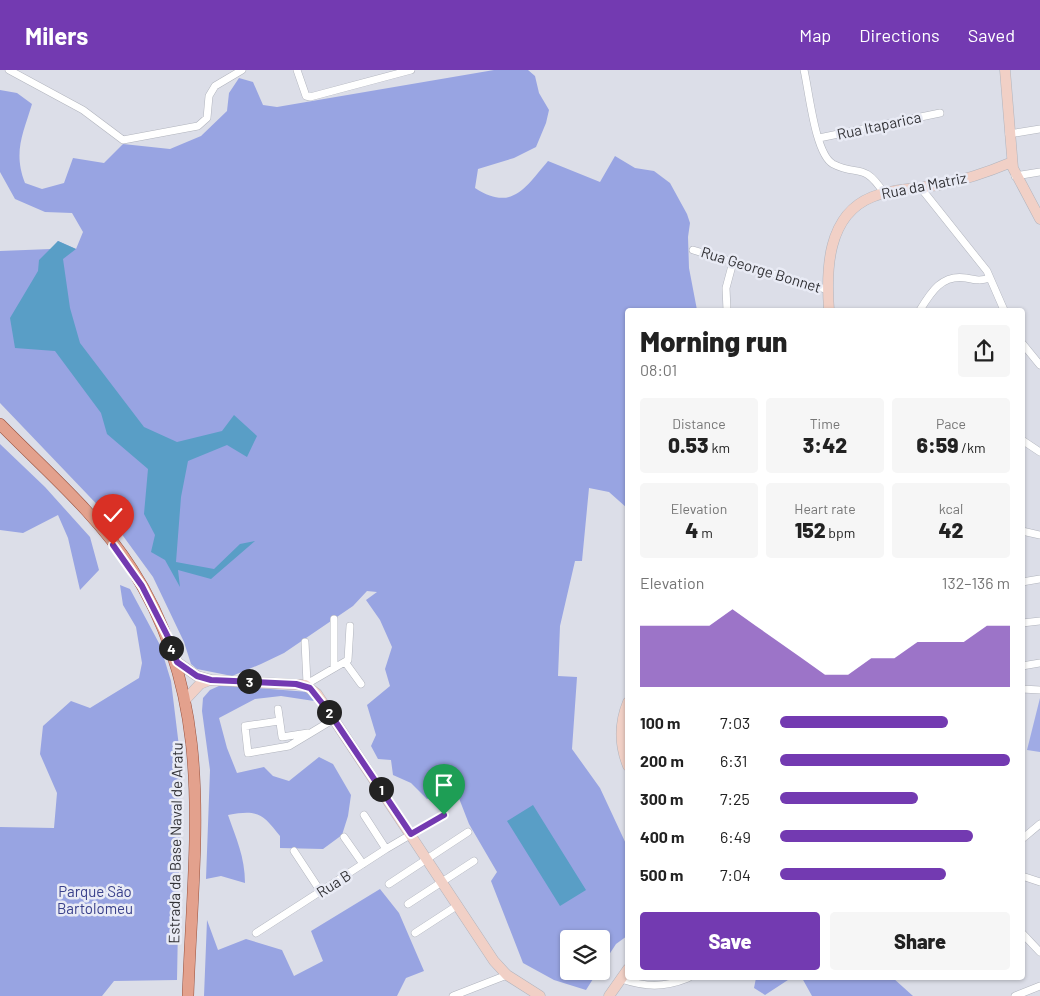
<!DOCTYPE html>
<meta charset="utf-8">
<style>
body{margin:0;font-family:Barlow,sans-serif;background:#f6f6f6;color:#222;height:100vh;display:flex;flex-direction:column;font-size:19px;white-space:nowrap}
*{box-sizing:border-box;margin:0}
p{font-size:16px;color:#767676}
.icon{flex:none;width:28px;height:28px;fill:none;stroke:currentColor;stroke-width:2;stroke-linecap:round;stroke-linejoin:round}
.map{position:relative;flex:1;overflow:hidden}
.panel{position:absolute;left:625px;top:238px;width:400px;height:672px;display:flex;flex-direction:column;background:#fff;border-radius:5px;box-shadow:0 1px 4px #0004}
.panel>*{flex:none}
.buttons{position:absolute;left:560px;top:860px;display:grid;gap:10px}
.buttons a{display:grid;place-items:center;width:50px;height:50px;border-radius:5px;background:#fff;box-shadow:0 1px 4px #0004;font-size:25px}
.pin{position:absolute;display:grid;place-items:center;width:42px;height:42px;color:#fff;margin:-51px -21px;border-radius:50% 50% 50% 0;rotate:-45deg;box-shadow:0 0 5px #0007}
.pin .icon{rotate:45deg}
.km{position:absolute;width:25px;height:25px;margin:-12px;border-radius:50%;background:#222;color:#fff;font-size:14px;line-height:25px;text-align:center}
.round{display:grid;place-items:center;flex:none;width:52px;height:52px;border-radius:5px;background:#f6f6f6}
.overview{display:flex;align-items:center;justify-content:space-between;height:85px;padding:0 15px}
h1{font-size:28px;font-weight:800;line-height:38px}
.figures{display:grid;grid-template-columns:repeat(3,1fr);gap:8px;height:85px;padding:5px 15px}
.figures div{display:grid;align-content:center;border-radius:5px;background:#f6f6f6;text-align:center}
.figures b{font-size:21px;font-weight:800}
.figures small{font-size:14px;font-weight:400}
.figures p{font-size:14px}
.chart{height:140px;padding:10px 15px}
.chart p{display:flex;justify-content:space-between}
.chart svg{width:100%;height:90px;margin-top:5px;fill:#733ab1;opacity:.7}
.primary-button{display:flex;gap:10px;margin-top:auto;padding:10px 15px}
.primary-button a{flex:1;height:58px;border-radius:5px;background:#733ab1;color:#fff;font-size:20px;font-weight:800;line-height:58px;text-align:center}
.primary-button a+a{background:#f6f6f6;color:#222}
ul{padding:0 15px;list-style:none;font-size:16px}
li{display:grid;grid-template-columns:80px 60px 1fr;align-items:center;height:38px}
li i{height:12px;border-radius:6px;background:#733ab1}
header{display:flex;align-items:center;gap:30px;box-sizing:border-box;height:70px;padding:0 25px;background:#733ab1;color:#fff}
header strong{font-size:24px}
nav{display:flex;gap:28px;margin-inline-start:auto;font-size:18px}
.map>svg:first-child{display:block}
</style>
<header>
<strong>Milers</strong>
<nav><a>Map</a><a>Directions</a><a>Saved</a></nav>
</header>
<div class="map">
<svg width="1040" height="926" viewBox="0 0 1040 926">
<rect width="100%" height="100%" fill="#dcdee8"/>
<path fill="#a0abe5" d="M1040 628V682L1027 680Z"/>
<path fill="#98a4e2" d="M494 0H528L535 6 539 23 549 40 546 53 536 77 514 88 478 99 475 118C512 142 525 118 548 91L600 112 615 86 635 98 654 101 670 113 687 144 690 153 688 167 689 198 697 240H628L627 438 609 422 589 418 582 491H575L560 556 558 606 577 607 572 679 600 718 627 776V866L616 874 601 897V869H569V901H598L586 920 554 910 523 893 491 811 497 802 469 754 455 718 427 729 411 713 393 705 391 690 378 689 371 676 376 665 367 635 390 616 385 599 392 577 380 550 366 530 377 522 367 521 353 536 284 583 261 594 232 606 197 599 191 594 184 572 153 507 110 448 0 333V181L51 179 58 171 76 179 83 162 72 143 45 142 15 129 0 102V20L17 23 32 34C23 64 13 82 25 113L42 119 64 113 73 88 104 93 123 74 170 79 201 66 227 41 229 23 239 8 253 12 263 35 277 37Z
M0 374 45 417 90 467 99 500 80 520 68 468 58 445 23 463 0 460Z
M120 515 130 519 160 575 171 611 181 693 177 910 114 911 102 926H0V757L54 758 57 723 40 684 43 656 71 631 90 638 139 608 142 593 136 557 123 535Z
M221 615 309 622 314 631 281 626 255 629 219 648 227 678 237 703 264 697 273 706 289 711 319 687 333 694 351 725 348 746 342 765 323 779 280 778V766C263 744 258 739 228 745 236 768 245 787 245 813L221 806 206 809 210 700 202 641 203 628 210 620Z
M380 819 399 843 424 901 406 908 397 926H204L207 850 218 880 246 869 282 880 294 906 323 891 311 861Z
M756 908H791L765 925 754 918Z
M802 908H893L913 926H812Z"/>
<path fill="#599ec6" d="M58 171 76 179 63 189 70 238 80 273 144 357 177 372 222 361 234 345 257 366 247 387 227 375 188 391 181 427 176 492 214 499 240 474 255 471 211 509 178 500 180 517 165 490 151 482 155 465 144 444 148 399 107 364 101 343 55 281 15 278 10 248 38 201 39 190Z
M533 735 586 820 560 836 507 751Z"/>
<g fill="none" stroke-linecap="round" stroke-linejoin="round">
<g stroke="#b1b4bd" stroke-width="8">
<path id="street" d="M9 0 83 40 123 70 198 56 207 48 209 26 215 16 242 0
M297 0 306 26 310 27 411 0
M804 0C809 21 815 84 833 94 858 107 863 91 884 123
M1009 64 1040 59
M819 68 940 43
M1015 106 1040 102
M920 117 987 201 1004 240
M693 180 828 220
M727 240 726 218 733 192
M920 240C931 222 942 204 966 208 976 210 981 211 990 208
M1022 273 1040 295
M1022 370 1040 382
M1022 461 1040 465
M1022 512 1040 509
M334 549V598
M1022 553 1040 551
M305 572 307 613
M345 592 361 614
M1022 596 1040 593
M305 615 348 590 350 556
M1022 619 1040 620
M278 639 282 667 308 663
M279 651 245 656 248 683 289 676 334 649
M364 745 386 779
M344 767 363 794
M1022 769 1040 754
M294 781 321 822
M1022 806 1040 812
M389 814 468 762
M408 834 474 791
M256 863 386 779 444 745
M415 863 458 835
M1022 863 1040 882
M621 909C646 917 663 918 688 908
M453 926 507 905
M1015 926 1040 916"/>
</g>
<g stroke="#b1b4bd" stroke-width="11">
<path id="secondary" d="M1005 0 1013 98 1040 149
M829 240C826 200 827 145 872 127 892 119 917 118 939 115 965 110 988 102 1012 92
M177 592 197 606 211 610 305 615 317 624 329 642 494 891 507 905 540 926
M186 629 200 614 210 610
M628 632C619 654 619 674 628 696
M609 926 628 899"/>
</g>
<g stroke="#99513d" stroke-width="12">
<path id="primary" d="M0 354C45 400 98 445 132 499 218 633 193 776 188 926"/>
</g>
<use href="#street" stroke="#fff" stroke-width="7"/>
<use href="#secondary" stroke="#f1d0c6" stroke-width="10"/>
<use href="#primary" stroke="#e3a18d" stroke-width="11"/>
</g>
<g fill="none" stroke-linecap="round" stroke-linejoin="round">
<g stroke="#fff" stroke-width="10">
<path id="route" d="M113 475 142 516 168 567 177 592 197 606 211 610 296 614 310 618 329 642 411 764 444 745"/>
</g>
<use href="#route" stroke="#733ab1" stroke-width="6"/>
</g>
<g text-anchor="middle" stroke-width="5" stroke-linejoin="round" paint-order="stroke">
<g font-size="15" fill="#323236" stroke="#e9ebf5">
<text transform="translate(879 56) rotate(-12)" y="5">Rua Itaparica</text>
<text transform="translate(924 116) rotate(-11)" y="5">Rua da Matriz</text>
<text transform="translate(761 200) rotate(17)" y="5">Rua George Bonnet</text>
<text transform="translate(176 773) rotate(-89)" y="5">Estrada da Base Naval de Aratu</text>
<text transform="translate(334 814) rotate(-33)" y="5">Rua B</text>
</g>
<g font-size="15" fill="#3a418b" stroke="#e9ebf5">
<text x="95" y="827">Parque São<tspan x="95" dy="17">Bartolomeu</tspan></text>
</g>
</g>
</svg>
<div class="buttons">
<a><svg class="icon" aria-label="layers" viewBox="0 0 24 24"><path d="M12 4l9 5-9 5-9-5zM3 14l9 5 9-5"/></svg></a>
</div>
<div class="pin" style="left:444px;top:745px;background:#1e9e55"><svg class="icon" aria-label="arrive" viewBox="0 0 24 24"><path d="M6 21V4h12l-3 4 3 4H6"/></svg></div>
<div class="pin" style="left:113px;top:475px;background:#d93025"><svg class="icon" aria-label="check" viewBox="0 0 24 24"><path d="M5 12l5 5 9-10"/></svg></div>
<b class="km" style="left:381px;top:719px">1</b>
<b class="km" style="left:329px;top:642px">2</b>
<b class="km" style="left:249px;top:611px">3</b>
<b class="km" style="left:171px;top:578px">4</b>
<section class="panel">
<div class="overview"><div><h1>Morning run</h1><p>08:01</p></div><a class="round"><svg class="icon" aria-label="share" viewBox="0 0 24 24"><path d="M12 15V3M7 8l5-5 5 5M5 13v7h14v-7"/></svg></a></div>
<div class="figures">
<div><p>Distance</p><b>0.53<small> km</small></b></div>
<div><p>Time</p><b>3:42</b></div>
<div><p>Pace</p><b>6:59<small> /km</small></b></div>
</div>
<div class="figures">
<div><p>Elevation</p><b>4<small> m</small></b></div>
<div><p>Heart rate</p><b>152<small> bpm</small></b></div>
<div><p>kcal</p><b>42</b></div>
</div>
<div class="chart"><p><span>Elevation</span>132–136 m</p>
<svg viewBox="0 0 160 44" preserveAspectRatio="none"><path d="M0 44V14L10 14L20 14L30 14L40 6L50 14L60 22L70 30L80 38L90 38L100 30L110 30L120 22L130 22L140 22L150 14L160 14V44z"/></svg>
</div>
<ul>
<li><b>100 m</b>7:03<i style="width:73%"></i></li>
<li><b>200 m</b>6:31<i style="width:100%"></i></li>
<li><b>300 m</b>7:25<i style="width:60%"></i></li>
<li><b>400 m</b>6:49<i style="width:84%"></i></li>
<li><b>500 m</b>7:04<i style="width:72%"></i></li>
</ul>
<div class="primary-button"><a>Save</a><a>Share</a></div>
</section>
</div>
